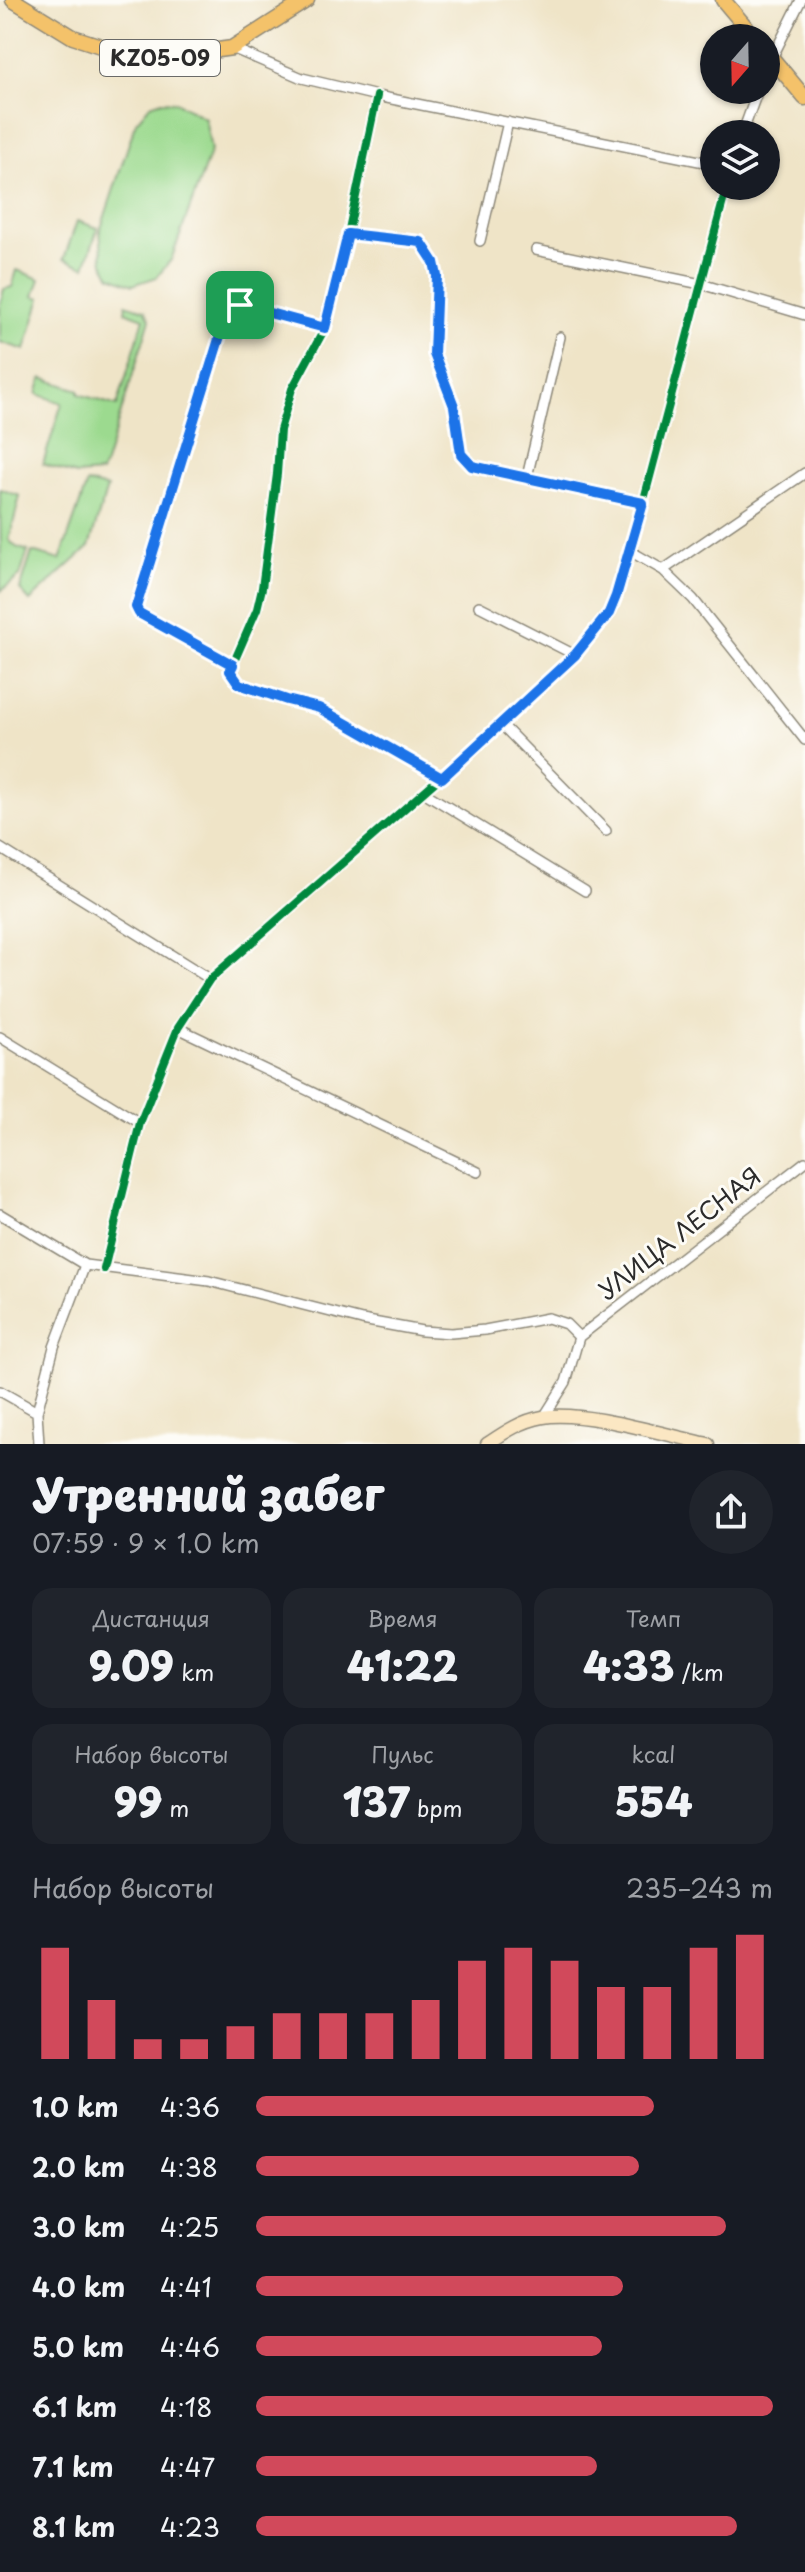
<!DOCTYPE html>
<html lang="ru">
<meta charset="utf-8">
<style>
body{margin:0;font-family:"Playpen Sans",sans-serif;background:#20242c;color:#f1f3f6;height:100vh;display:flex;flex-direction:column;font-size:30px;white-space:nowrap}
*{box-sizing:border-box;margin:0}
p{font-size:26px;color:#9ea1a6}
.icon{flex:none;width:44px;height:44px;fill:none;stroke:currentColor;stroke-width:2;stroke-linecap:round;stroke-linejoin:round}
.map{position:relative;height:1444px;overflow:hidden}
.sheet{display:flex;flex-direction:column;background:#171b24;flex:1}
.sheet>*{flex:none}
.needle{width:52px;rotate:200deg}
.controls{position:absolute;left:700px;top:24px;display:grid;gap:16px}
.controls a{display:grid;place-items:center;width:80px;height:80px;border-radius:50%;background:#171b24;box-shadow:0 2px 6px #0004;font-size:40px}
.pin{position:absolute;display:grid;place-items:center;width:68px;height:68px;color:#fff;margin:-34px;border-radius:16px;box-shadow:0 4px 12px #0006}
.round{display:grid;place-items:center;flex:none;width:84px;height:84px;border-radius:42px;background:#20242c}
.head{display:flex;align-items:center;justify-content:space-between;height:136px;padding:0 32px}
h1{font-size:44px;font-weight:800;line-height:60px}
.stats{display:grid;grid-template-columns:repeat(3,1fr);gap:12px;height:136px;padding:8px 32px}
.stats div{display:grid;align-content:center;border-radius:20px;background:#20242c;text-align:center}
.stats b{font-size:40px;font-weight:800}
.stats small{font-size:22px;font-weight:400}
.stats p{font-size:22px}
.chart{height:224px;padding:16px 32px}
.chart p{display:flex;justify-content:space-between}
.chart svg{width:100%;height:144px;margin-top:8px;stroke:#d1495b;stroke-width:6}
ul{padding:0 32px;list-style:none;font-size:26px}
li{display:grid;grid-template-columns:128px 96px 1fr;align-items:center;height:60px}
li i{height:20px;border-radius:10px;background:#d1495b}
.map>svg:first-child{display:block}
</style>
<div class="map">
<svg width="805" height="1444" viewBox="0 0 805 1444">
<rect width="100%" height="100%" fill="#fdfcf7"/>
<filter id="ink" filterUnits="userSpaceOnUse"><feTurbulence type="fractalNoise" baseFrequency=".0125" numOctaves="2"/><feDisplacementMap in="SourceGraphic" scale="16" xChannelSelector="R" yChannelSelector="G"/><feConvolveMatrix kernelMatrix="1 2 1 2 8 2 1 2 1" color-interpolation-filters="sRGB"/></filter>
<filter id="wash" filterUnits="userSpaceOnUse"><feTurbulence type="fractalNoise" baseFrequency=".006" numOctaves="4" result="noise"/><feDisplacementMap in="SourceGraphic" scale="32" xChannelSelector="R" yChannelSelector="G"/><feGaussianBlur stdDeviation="1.8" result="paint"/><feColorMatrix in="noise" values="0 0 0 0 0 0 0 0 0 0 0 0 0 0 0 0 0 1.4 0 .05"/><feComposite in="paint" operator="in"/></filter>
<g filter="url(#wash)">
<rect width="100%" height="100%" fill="#efe4c7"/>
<path fill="#9cda8f" stroke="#64825d" stroke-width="2" d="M162 101 176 102 205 118 211 150 171 260 157 277 133 285 111 276 103 263 100 231 136 122 150 105Z
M77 221 98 228 85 267 64 259Z
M17 270 40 279 34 296 41 298 25 350 0 342V303L4 289 12 287Z
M126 304 145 310 150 319 104 467 101 473 76 475 43 464 62 403 37 394 42 378 79 390V394L117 406 144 318 125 311Z
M87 483 107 488 89 547 30 601 20 590 32 552 60 560Z
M0 489 20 496 9 540 16 547 28 551 20 576 1 591Z"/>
</g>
<g filter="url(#ink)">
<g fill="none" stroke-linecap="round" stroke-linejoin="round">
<g stroke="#8d8879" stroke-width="12">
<path id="minor" d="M232 48 302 78 377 96 714 164
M766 70 801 0
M377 96 348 234 325 328 292 389 280 430 277 474 262 588 257 609 230 671 239 684 287 700 319 708 442 778
M742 134 758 90
M348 234 421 242 434 262 437 276 434 354 454 406 461 454 472 466 643 503
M480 241 508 122
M536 250 701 284 805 315
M527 477 560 337
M630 551 663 570 693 599 805 740
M663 570 805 473
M479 606 575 655
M233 665 139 613 136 607 138 600 228 310 232 306 240 305 325 328
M501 724 606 831
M425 793 585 891
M0 848 210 979
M178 1028 478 1172
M0 1037 140 1123
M0 1214 85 1265 209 1281 362 1320 422 1331 451 1333 485 1330 548 1318 566 1324 579 1337 566 1382 544 1417
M104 1269 140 1123 178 1028 210 979 501 724 575 655 609 613 616 596 643 503 727 186
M579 1337 805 1162
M0 1391 37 1412
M39 1444 37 1412 54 1347 85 1265"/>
</g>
<g stroke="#8d8879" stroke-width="15">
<path id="secondary" d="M487 1444C505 1432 521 1421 543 1417 584 1410 665 1435 708 1444"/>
</g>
<g stroke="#8d8879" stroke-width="17">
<path id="primary" d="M13 0 73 37 116 51 155 59 232 48 307 0
M723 0 755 38
M766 51 805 98"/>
</g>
<use href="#minor" stroke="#fff" stroke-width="9"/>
<use href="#secondary" stroke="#fbe7c3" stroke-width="12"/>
<use href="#primary" stroke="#f4c26a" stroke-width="14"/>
<g stroke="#fdfcf7" stroke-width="13">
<path id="cycleway" d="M377 96 348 234 325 328 292 389 280 430 277 474 262 588 257 609 230 671 239 684 287 700 319 708 442 778
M104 1269 140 1123 178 1028 210 979 501 724 575 655 609 613 616 596 643 503 727 186"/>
</g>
<use href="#cycleway" stroke="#00873e" stroke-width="8"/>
</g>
</g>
<g fill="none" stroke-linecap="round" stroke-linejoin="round" filter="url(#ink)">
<g stroke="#fff" stroke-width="16">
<path id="route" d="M348 234 421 242 434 262 437 276 434 354 454 406 461 454 472 466 643 503 616 596 609 613 575 655 442 778 319 708 287 700 239 684 230 671 233 665 139 613 136 607 228 310 232 306 240 305 325 328Z"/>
</g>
<use href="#route" stroke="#1a73e8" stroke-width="10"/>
</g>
<g text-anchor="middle" stroke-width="6" stroke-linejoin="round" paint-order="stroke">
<rect fill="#fdfcf7" stroke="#6a6a68" stroke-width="2" x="100" y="40" width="120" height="36" rx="6"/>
<g font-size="22" font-weight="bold" fill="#2b2b2b">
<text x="160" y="66">KZ05-09</text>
</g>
<g font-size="24" fill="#2b2b2b" stroke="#fdfcf7">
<text transform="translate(680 1234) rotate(-38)" y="8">УЛИЦА ЛЕСНАЯ</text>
</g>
</g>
</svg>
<div class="controls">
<a><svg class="needle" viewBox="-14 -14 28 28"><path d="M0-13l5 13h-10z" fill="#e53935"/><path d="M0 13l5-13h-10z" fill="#9ea1a6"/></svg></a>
<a><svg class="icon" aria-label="layers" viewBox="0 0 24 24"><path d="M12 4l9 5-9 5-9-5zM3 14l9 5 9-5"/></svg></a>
</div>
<div class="pin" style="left:240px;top:305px;background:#1e9e55"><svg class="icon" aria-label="arrive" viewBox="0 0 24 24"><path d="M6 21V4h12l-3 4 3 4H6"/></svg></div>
</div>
<section class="sheet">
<div class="head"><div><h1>Утренний забег</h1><p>07:59 · 9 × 1.0 km</p></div><a class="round"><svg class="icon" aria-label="share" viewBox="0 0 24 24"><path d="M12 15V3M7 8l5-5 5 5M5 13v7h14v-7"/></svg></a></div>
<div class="stats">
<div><p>Дистанция</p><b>9.09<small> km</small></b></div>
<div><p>Время</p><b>41:22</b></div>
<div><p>Темп</p><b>4:33<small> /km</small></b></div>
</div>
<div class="stats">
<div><p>Набор высоты</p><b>99<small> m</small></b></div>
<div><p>Пульс</p><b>137<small> bpm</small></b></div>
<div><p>kcal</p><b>554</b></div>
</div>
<div class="chart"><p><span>Набор высоты</span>235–243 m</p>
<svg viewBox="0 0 160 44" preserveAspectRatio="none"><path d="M5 44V10M15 44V26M25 44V38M35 44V38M45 44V34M55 44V30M65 44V30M75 44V30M85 44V26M95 44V14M105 44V10M115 44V14M125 44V22M135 44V22M145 44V10M155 44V6"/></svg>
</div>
<ul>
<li><b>1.0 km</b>4:36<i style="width:77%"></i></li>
<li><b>2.0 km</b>4:38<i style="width:74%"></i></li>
<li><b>3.0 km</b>4:25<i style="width:91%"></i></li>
<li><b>4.0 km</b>4:41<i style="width:71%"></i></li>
<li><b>5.0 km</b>4:46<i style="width:67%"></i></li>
<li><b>6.1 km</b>4:18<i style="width:100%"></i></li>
<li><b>7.1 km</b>4:47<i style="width:66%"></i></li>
<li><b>8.1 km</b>4:23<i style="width:93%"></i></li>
</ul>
</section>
